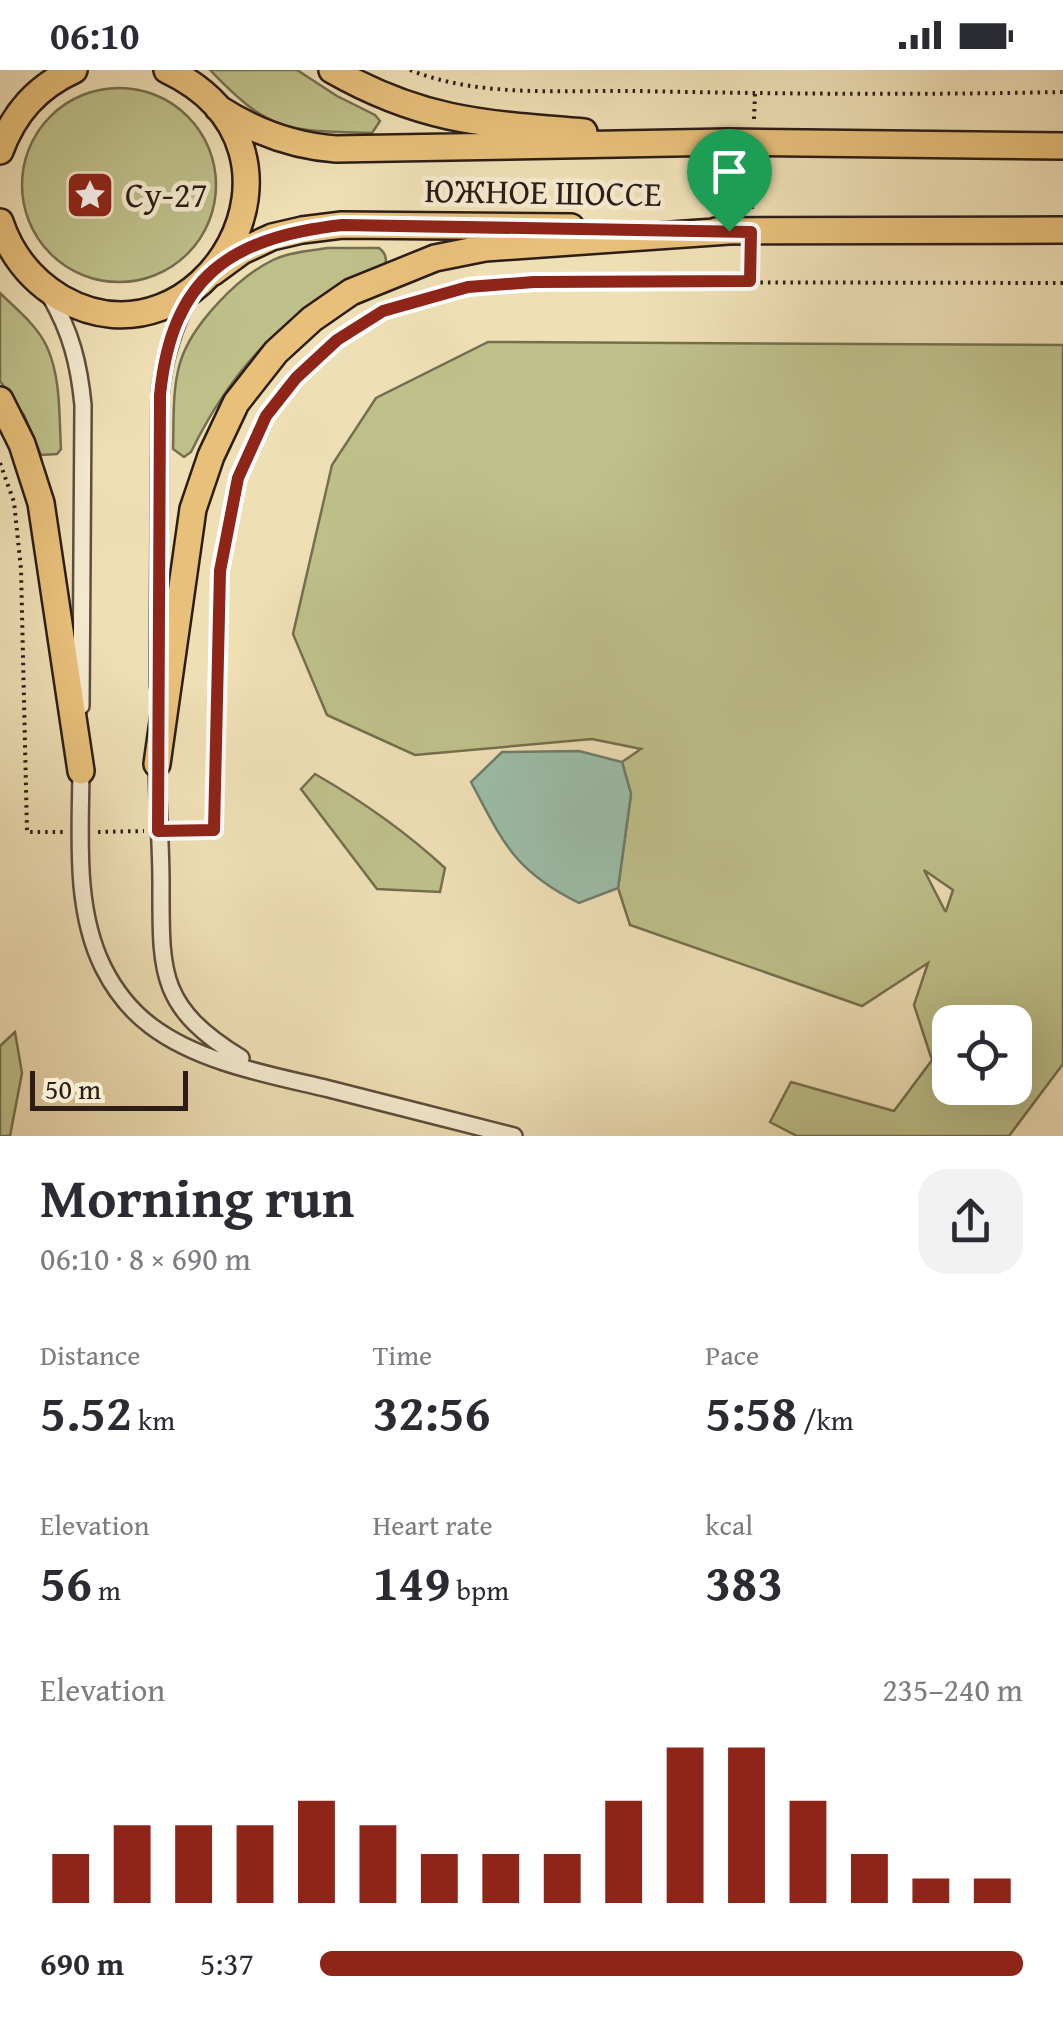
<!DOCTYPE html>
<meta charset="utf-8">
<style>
body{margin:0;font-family:"Gentium Book Plus",serif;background:#f2f2f3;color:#2b2b33;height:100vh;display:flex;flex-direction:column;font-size:38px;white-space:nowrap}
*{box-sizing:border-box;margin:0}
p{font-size:32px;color:#7c7c81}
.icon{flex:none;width:55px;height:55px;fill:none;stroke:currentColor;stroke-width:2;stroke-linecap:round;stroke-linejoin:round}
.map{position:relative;height:1066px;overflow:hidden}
.sheet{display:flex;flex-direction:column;background:#fff;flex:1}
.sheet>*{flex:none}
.fabs{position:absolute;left:932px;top:935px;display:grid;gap:20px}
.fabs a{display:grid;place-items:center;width:100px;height:100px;border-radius:20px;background:#fff;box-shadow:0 10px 40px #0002;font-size:50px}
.scale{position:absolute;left:30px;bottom:25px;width:158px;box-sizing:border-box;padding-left:10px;border:5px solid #2c1d16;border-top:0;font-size:28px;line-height:35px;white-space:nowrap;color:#2c1d16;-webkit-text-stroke:8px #f5eacf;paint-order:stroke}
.pin{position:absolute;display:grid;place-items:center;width:85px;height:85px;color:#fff;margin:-102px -42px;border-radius:50% 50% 50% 0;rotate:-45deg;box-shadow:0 0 10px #0007}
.pin .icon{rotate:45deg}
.round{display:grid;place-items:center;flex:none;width:105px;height:105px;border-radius:30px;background:#f2f2f3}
.headline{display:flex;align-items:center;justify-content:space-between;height:170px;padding:0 40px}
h1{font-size:55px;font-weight:700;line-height:75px}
.stats{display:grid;grid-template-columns:repeat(3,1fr);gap:15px;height:170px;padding:10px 40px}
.stats div{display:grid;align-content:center}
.stats b{font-size:50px;font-weight:700}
.stats small{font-size:28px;font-weight:400}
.stats p{font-size:28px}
.chart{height:280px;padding:20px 40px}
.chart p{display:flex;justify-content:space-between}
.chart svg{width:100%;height:180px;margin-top:10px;stroke:#8f2418;stroke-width:6}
ul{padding:0 40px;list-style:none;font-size:32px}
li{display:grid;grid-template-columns:160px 120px 1fr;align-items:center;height:75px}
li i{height:25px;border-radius:12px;background:#8f2418}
.status{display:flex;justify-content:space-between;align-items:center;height:70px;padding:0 50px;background:#fff;direction:ltr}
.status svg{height:28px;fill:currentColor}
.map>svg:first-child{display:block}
</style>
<div class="status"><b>06:10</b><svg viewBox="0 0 49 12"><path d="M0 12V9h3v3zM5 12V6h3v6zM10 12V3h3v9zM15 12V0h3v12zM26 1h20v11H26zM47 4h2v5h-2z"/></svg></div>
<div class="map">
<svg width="1063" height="1066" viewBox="0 0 1063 1066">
<rect width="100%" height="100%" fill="#efdfb5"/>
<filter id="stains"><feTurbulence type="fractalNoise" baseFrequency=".002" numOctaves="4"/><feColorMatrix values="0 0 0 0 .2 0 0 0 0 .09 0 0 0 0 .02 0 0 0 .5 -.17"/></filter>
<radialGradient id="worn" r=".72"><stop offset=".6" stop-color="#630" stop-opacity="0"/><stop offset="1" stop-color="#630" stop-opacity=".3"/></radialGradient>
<path fill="#bec08a" stroke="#756e50" stroke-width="2.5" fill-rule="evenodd" d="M210 0H297L337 26 375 45 380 51 372 63C288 61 270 63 210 0Z
M22 115a97 97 0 1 1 194 0a97 97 0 1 1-194 0Z
M327 178H379C386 183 387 189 385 198 291 235 235 292 191 382L184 387 173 379C174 351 172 320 180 293 191 255 238 207 273 190 289 182 310 181 327 178Z
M0 223C16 239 37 255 47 277 61 308 59 345 61 379L57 384 41 385 24 345 0 311Z
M488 272 1063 275V994L1009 1066H797L770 1052 791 1012 894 1041 932 990 914 935 928 893 862 936 630 855 618 818 631 724 622 692 641 679 592 669 415 685 327 645 293 564 332 395 376 328ZM924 800 953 820 946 841H945ZM950 952H1015V1018H950Z
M315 704C362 731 405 761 445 798L440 822 377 819 301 719Z
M15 962 22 1003 10 1066H0V976Z"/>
<path fill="#9bbda7" stroke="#6f7d6d" stroke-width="2.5" d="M579 681 622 692 631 724 618 818 579 833C514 801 503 772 471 712L502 682Z"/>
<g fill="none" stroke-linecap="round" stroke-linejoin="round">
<g stroke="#5d4e3e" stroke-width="20">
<path id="minor" d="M50 226C71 262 79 294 83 335L81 636
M158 616 160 325C164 286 174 257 191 221
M157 689C157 730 161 772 161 813 161 903 158 937 241 988
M81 694C81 760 73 836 103 897 114 919 131 941 151 956 200 993 271 1005 329 1019 391 1035 452 1050 514 1066"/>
</g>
<g stroke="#2c1d16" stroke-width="30">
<path id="primary" d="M332 0C421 51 484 54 584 62
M218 38C255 62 292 76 336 79L728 72 1063 76
M0 81C14 43 37 17 74 0
M0 152C11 185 31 210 61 228 201 308 337 81 167 0
M716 161 1063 160
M212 203 242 181 272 167 302 160 342 155 571 157
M0 330 22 374 41 433 81 701
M157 694 193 439 211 386 236 333 276 282 312 249 351 222 435 188 485 178 729 161"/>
</g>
<path stroke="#2c1d16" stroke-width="4" stroke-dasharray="2.5 5" stroke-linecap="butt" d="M410 0C480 28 562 20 636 21 779 24 921 25 1063 22
M754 49 755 24
M752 139 753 94
M750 209V183
M0 393 14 432 21 499 27 762H64
M178 761 214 760 220 501 238 408 266 347 296 307 337 270 383 241 468 217 535 212 1063 213
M98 762 144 761"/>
<use href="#minor" stroke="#f5eacf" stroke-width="15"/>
<use href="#primary" stroke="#e8c07a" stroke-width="25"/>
</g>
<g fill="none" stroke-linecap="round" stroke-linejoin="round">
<g stroke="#fff" stroke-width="20">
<path id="route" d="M342 155 751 162 750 211 534 212 468 217 383 241 337 270 296 308 266 346 238 408 220 501 214 760 158 761 160 325C172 207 229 168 342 155Z"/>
</g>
<use href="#route" stroke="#8f2418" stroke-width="12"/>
</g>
<defs>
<g id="sight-square" transform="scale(2.5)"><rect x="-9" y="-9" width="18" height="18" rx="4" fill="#8f2418" stroke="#f5eacf"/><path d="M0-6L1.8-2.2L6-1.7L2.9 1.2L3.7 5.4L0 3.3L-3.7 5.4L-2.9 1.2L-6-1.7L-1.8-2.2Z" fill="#fff"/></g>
</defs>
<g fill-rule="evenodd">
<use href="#sight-square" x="90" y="125"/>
</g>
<g text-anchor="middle" stroke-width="9" stroke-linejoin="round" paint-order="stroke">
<g font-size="35" fill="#2c1d16" stroke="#f5eacf">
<text transform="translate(543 122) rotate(1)" y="12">ЮЖНОЕ ШОССЕ</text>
</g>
<g font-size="35" fill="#2c1d16" stroke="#f5eacf" text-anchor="start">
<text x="125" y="137">Су-27</text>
</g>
</g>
<rect width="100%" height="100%" filter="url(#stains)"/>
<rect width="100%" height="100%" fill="url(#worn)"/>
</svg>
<div class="fabs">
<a><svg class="icon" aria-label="locate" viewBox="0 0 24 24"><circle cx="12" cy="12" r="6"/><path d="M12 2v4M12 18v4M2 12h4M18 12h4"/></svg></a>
</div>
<div class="scale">50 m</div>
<div class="pin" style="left:729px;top:161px;background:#1e9e55"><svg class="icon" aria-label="arrive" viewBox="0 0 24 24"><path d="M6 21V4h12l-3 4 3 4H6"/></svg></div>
</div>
<section class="sheet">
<div class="headline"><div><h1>Morning run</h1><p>06:10 · 8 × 690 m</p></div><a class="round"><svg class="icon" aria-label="share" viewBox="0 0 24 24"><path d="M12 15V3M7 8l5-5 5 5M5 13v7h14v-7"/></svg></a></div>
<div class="stats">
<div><p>Distance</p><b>5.52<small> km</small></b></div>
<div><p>Time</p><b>32:56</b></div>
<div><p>Pace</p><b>5:58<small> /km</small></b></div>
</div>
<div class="stats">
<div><p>Elevation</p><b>56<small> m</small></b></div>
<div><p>Heart rate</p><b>149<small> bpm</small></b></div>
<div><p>kcal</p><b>383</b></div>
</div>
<div class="chart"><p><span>Elevation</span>235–240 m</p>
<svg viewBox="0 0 160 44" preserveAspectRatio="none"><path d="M5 44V32M15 44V25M25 44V25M35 44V25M45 44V19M55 44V25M65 44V32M75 44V32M85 44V32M95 44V19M105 44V6M115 44V6M125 44V19M135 44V32M145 44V38M155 44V38"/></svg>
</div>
<ul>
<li><b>690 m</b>5:37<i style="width:100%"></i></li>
</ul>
</section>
